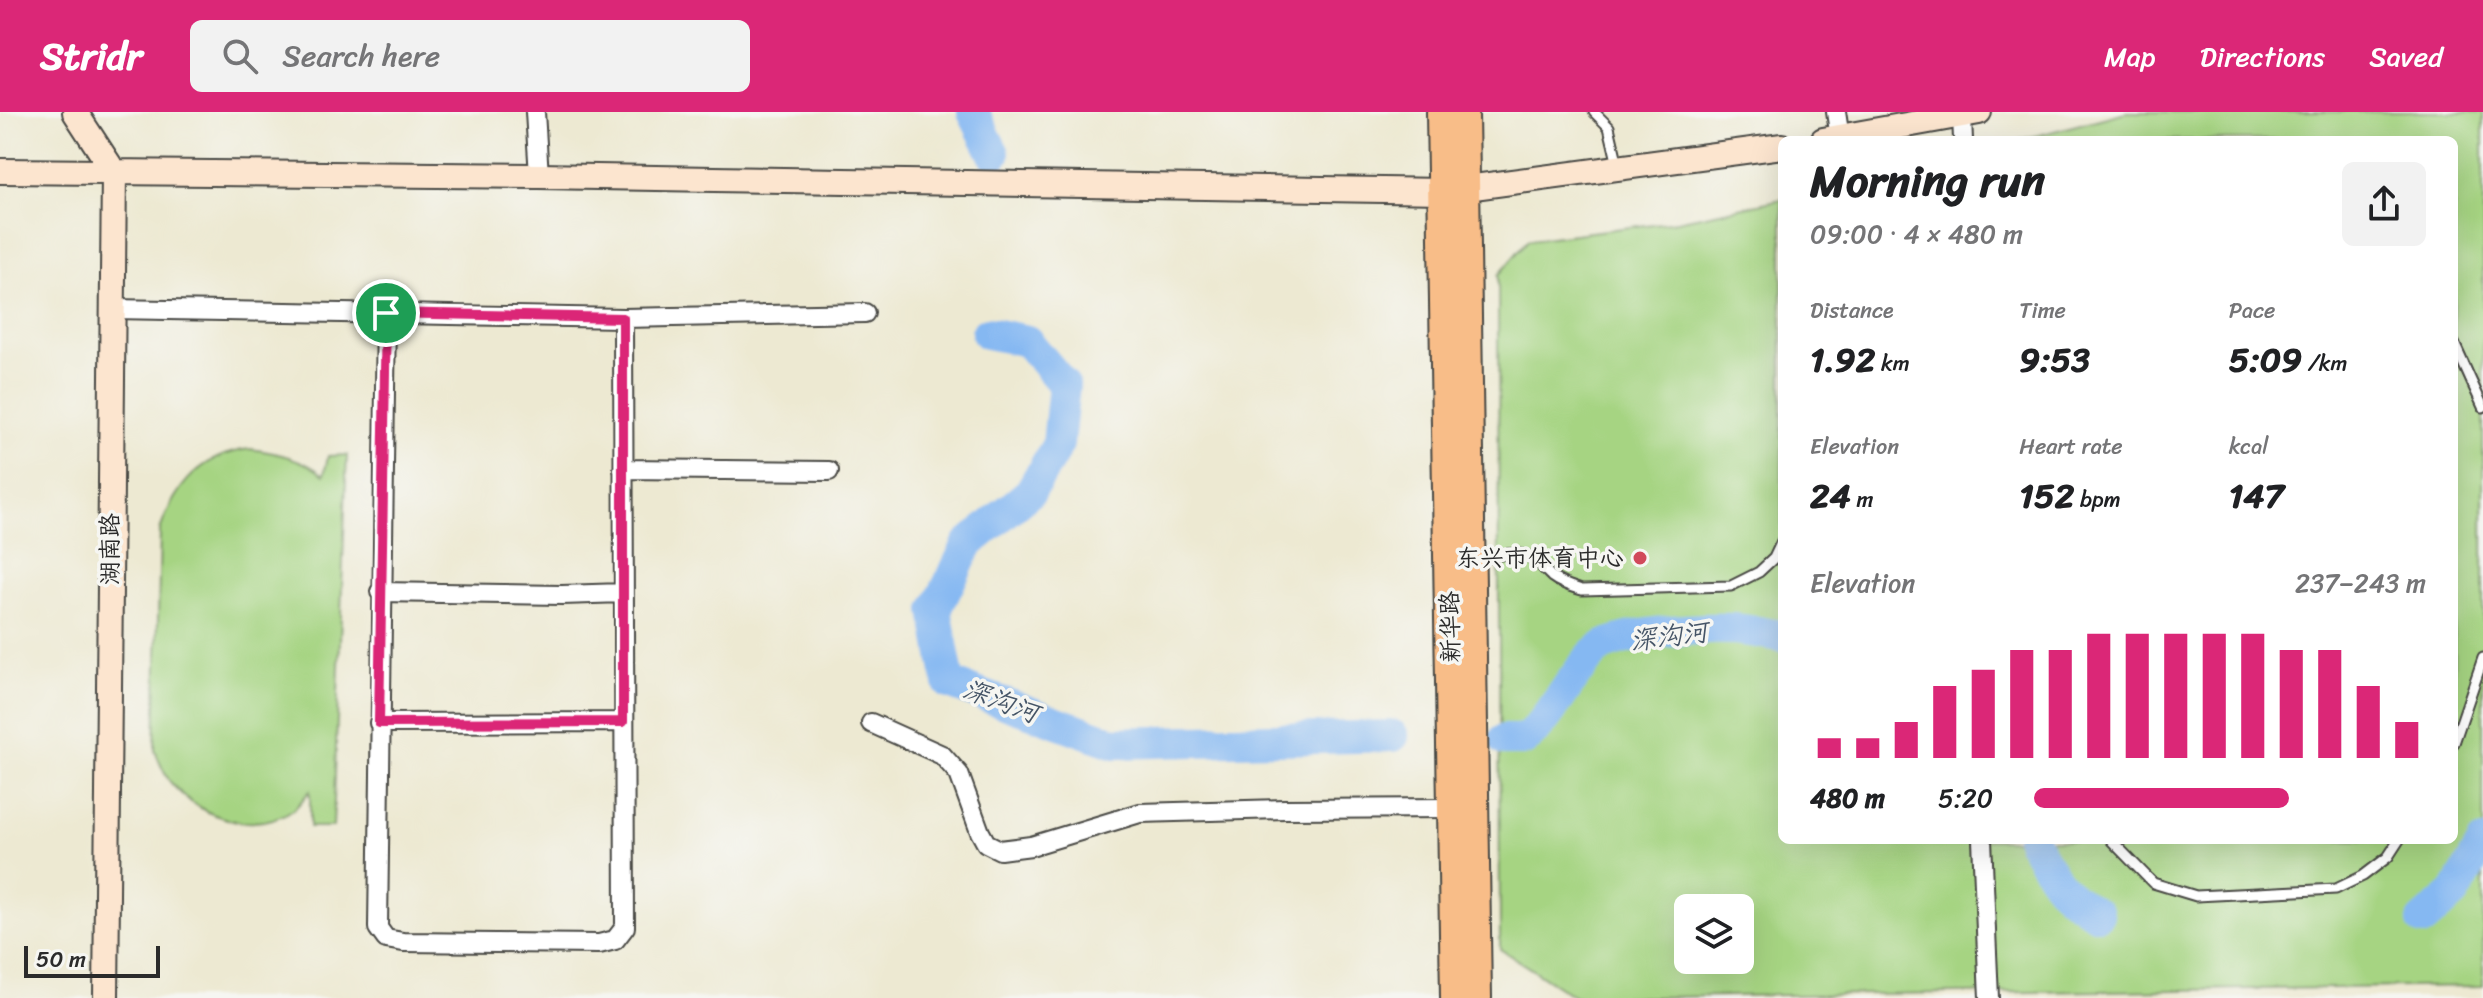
<!DOCTYPE html>
<meta charset="utf-8">
<style>
body{margin:0;font-family:Sriracha,"LXGW WenKai TC",sans-serif;background:#f2f2f2;color:#202124;height:100vh;display:flex;flex-direction:column;font-size:30px;white-space:nowrap}
*{box-sizing:border-box;margin:0}
p{font-size:26px;color:#757577}
.icon{flex:none;width:44px;height:44px;fill:none;stroke:currentColor;stroke-width:2;stroke-linecap:round;stroke-linejoin:round}
.map{position:relative;flex:1;overflow:hidden}
.side{position:absolute;left:1778px;top:24px;width:680px;height:708px;display:flex;flex-direction:column;background:#fff;border-radius:12px;box-shadow:0 8px 32px #0002}
.side>*{flex:none}
.tools{position:absolute;left:1674px;top:782px;display:grid;gap:16px}
.tools a{display:grid;place-items:center;width:80px;height:80px;border-radius:12px;background:#fff;box-shadow:0 8px 32px #0002;font-size:40px}
.scale{position:absolute;left:24px;bottom:20px;width:136px;box-sizing:border-box;padding-left:8px;border:4px solid #2b2b2b;border-top:0;font-size:22px;line-height:28px;white-space:nowrap;color:#2b2b2b;-webkit-text-stroke:6px #f6f6f2;paint-order:stroke}
.pin{position:absolute;display:grid;place-items:center;width:68px;height:68px;color:#fff;margin:-34px;border:4px solid #fff;border-radius:50%;box-shadow:0 2px 8px #0007}
.round{display:grid;place-items:center;flex:none;width:84px;height:84px;border-radius:12px;background:#f2f2f2}
.head{display:flex;align-items:center;justify-content:space-between;height:136px;padding:0 32px}
h1{font-size:44px;font-weight:700;line-height:60px}
.stats{display:grid;grid-template-columns:repeat(3,1fr);gap:12px;height:136px;padding:8px 32px}
.stats div{display:grid;align-content:center}
.stats b{font-size:34px;font-weight:700}
.stats small{font-size:22px;font-weight:400}
.stats p{font-size:22px}
.chart{height:224px;padding:16px 32px}
.chart p{display:flex;justify-content:space-between}
.chart svg{width:100%;height:144px;margin-top:8px;stroke:#db2777;stroke-width:6}
ul{padding:0 32px;list-style:none;font-size:26px}
li{display:grid;grid-template-columns:128px 96px 1fr;align-items:center;height:60px}
li i{height:20px;border-radius:10px;background:#db2777}
header{display:flex;align-items:center;gap:48px;box-sizing:border-box;height:112px;padding:0 40px;background:#db2777;color:#fff}
header strong{font-size:38px}
nav{display:flex;gap:44px;margin-inline-start:auto;font-size:28px}
.search{width:560px;height:72px;background:#f2f2f2;display:flex;align-items:center;gap:20px;box-sizing:border-box;padding:0 28px;border-radius:12px;color:#757577;font-size:30px}
.map>svg:first-child{display:block}
</style>
<header>
<strong>Stridr</strong>
<div class="search"><svg class="icon" aria-label="search" viewBox="0 0 24 24"><circle cx="10" cy="10" r="6"/><path d="M15 15l6 6"/></svg>Search here</div>
<nav><a>Map</a><a>Directions</a><a>Saved</a></nav>
</header>
<div class="map">
<svg width="2483" height="886" viewBox="0 0 2483 886">
<rect width="100%" height="100%" fill="#f6f6f2"/>
<filter id="ink" filterUnits="userSpaceOnUse"><feTurbulence type="fractalNoise" baseFrequency=".0125" numOctaves="2"/><feDisplacementMap in="SourceGraphic" scale="16" xChannelSelector="R" yChannelSelector="G"/><feConvolveMatrix kernelMatrix="1 2 1 2 8 2 1 2 1" color-interpolation-filters="sRGB"/></filter>
<filter id="wash" filterUnits="userSpaceOnUse"><feTurbulence type="fractalNoise" baseFrequency=".006" numOctaves="4" result="noise"/><feDisplacementMap in="SourceGraphic" scale="32" xChannelSelector="R" yChannelSelector="G"/><feGaussianBlur stdDeviation="1.8" result="paint"/><feColorMatrix in="noise" values="0 0 0 0 0 0 0 0 0 0 0 0 0 0 0 0 0 1.4 0 .05"/><feComposite in="paint" operator="in"/></filter>
<g filter="url(#wash)">
<rect width="100%" height="100%" fill="#ede9d2"/>
<path fill="#a6d482" stroke="#688056" stroke-width="2" fill-rule="evenodd" d="M2126 0H2483V874L1576 886 1500 837 1498 163 1528 128 1677 109 1782 87V728H2454V28H2020ZM1688 796H1740V848H1688Z
M250 337C278 341 302 346 324 363L328 344 347 343 333 715H310V679C305 684 300 692 294 697 253 724 201 706 172 672 164 664 160 650 155 639L160 418C176 373 201 343 250 337Z"/>
<g fill="none" stroke-linecap="round" stroke-linejoin="round">
<path stroke="#85b8f2" stroke-width="32" d="M973 0 994 42
M987 221 1027 229 1064 273 1058 332 1030 380 968 432 936 498 949 571 1115 631 1393 624
M1504 628H1525C1553 604 1568 568 1594 541 1616 519 1701 516 1733 517 1749 518 1766 522 1782 524
M2032 728C2052 764 2060 782 2098 802
M2423 809 2455 781 2483 731"/>
</g>
</g>
<g filter="url(#ink)">
<g fill="none" stroke-linecap="round" stroke-linejoin="round">
<g stroke="#484844" stroke-width="13">
<path id="lane" d="M1594 0 1609 15 1618 53
M2454 231 2483 295
M1476 448C1491 445 1513 438 1528 444 1539 449 1544 458 1552 465 1561 472 1572 475 1582 478L1731 474 1759 460 1774 446 1782 429
M2454 631 2483 546
M2111 728 2153 771 2196 784 2336 777 2363 764 2388 745 2399 728"/>
</g>
<g stroke="#484844" stroke-width="22">
<path id="street" d="M535 0 539 64
M1836 0 1840 26
M1962 4 1963 28
M112 197 623 206 625 815 615 828 599 832 403 830 386 827 378 816 386 201
M623 206 865 201
M623 357 829 359
M380 480 562 483 623 481
M379 611 623 610
M871 611 942 643 959 662 980 720 986 731 1000 738 1031 734 1140 701 1285 697 1453 696
M1982 728 1989 886"/>
</g>
<g stroke="#484844" stroke-width="28">
<path id="secondary" d="M75 0 114 60 106 886
M1823 28 1979 0
M0 59 539 64 1444 79 1782 34"/>
</g>
<g stroke="#484844" stroke-width="32">
<path id="primary" d="M1441 0 1455 886
M1464 0 1477 886"/>
</g>
<use href="#lane" stroke="#fff" stroke-width="9"/>
<use href="#street" stroke="#fff" stroke-width="18"/>
<use href="#secondary" stroke="#fce5cf" stroke-width="24"/>
<use href="#primary" stroke="#f8bd88" stroke-width="28"/>
</g>
</g>
<g fill="none" stroke-linecap="round" stroke-linejoin="round" filter="url(#ink)">
<g stroke="#fff" stroke-width="16">
<path id="route" d="M386 201 623 206V610L379 611Z"/>
</g>
<use href="#route" stroke="#db2777" stroke-width="10"/>
</g>
<circle fill="#d1495b" stroke="#f6f6f2" stroke-width="3" cx="1640" cy="446" r="8"/>
<g text-anchor="middle" stroke-width="7" stroke-linejoin="round" paint-order="stroke">
<g font-size="24" fill="#2b2b2b" stroke="#f6f6f2">
<text transform="translate(110 437) rotate(-90)" y="8">湖南路</text>
<text transform="translate(1450 515) rotate(-91)" y="8">新华路</text>
</g>
<g font-size="24" fill="#2b2b2b" stroke="#f6f6f2" text-anchor="end">
<text x="1624" y="454">东兴市体育中心</text>
</g>
<g font-size="26" font-style="italic" fill="#465567" stroke="#f6f6f2">
<text transform="translate(1669 524) rotate(-7)" y="9">深沟河</text>
<text transform="translate(1001 589) rotate(20)" y="9">深沟河</text>
</g>
</g>
</svg>
<div class="tools">
<a><svg class="icon" aria-label="layers" viewBox="0 0 24 24"><path d="M12 4l9 5-9 5-9-5zM3 14l9 5 9-5"/></svg></a>
</div>
<div class="scale">50 m</div>
<div class="pin" style="left:386px;top:201px;background:#1e9e55"><svg class="icon" aria-label="arrive" viewBox="0 0 24 24"><path d="M6 21V4h12l-3 4 3 4H6"/></svg></div>
<section class="side">
<div class="head"><div><h1>Morning run</h1><p>09:00 · 4 × 480 m</p></div><a class="round"><svg class="icon" aria-label="share" viewBox="0 0 24 24"><path d="M12 15V3M7 8l5-5 5 5M5 13v7h14v-7"/></svg></a></div>
<div class="stats">
<div><p>Distance</p><b>1.92<small> km</small></b></div>
<div><p>Time</p><b>9:53</b></div>
<div><p>Pace</p><b>5:09<small> /km</small></b></div>
</div>
<div class="stats">
<div><p>Elevation</p><b>24<small> m</small></b></div>
<div><p>Heart rate</p><b>152<small> bpm</small></b></div>
<div><p>kcal</p><b>147</b></div>
</div>
<div class="chart"><p><span>Elevation</span>237–243 m</p>
<svg viewBox="0 0 160 44" preserveAspectRatio="none"><path d="M5 44V38M15 44V38M25 44V33M35 44V22M45 44V17M55 44V11M65 44V11M75 44V6M85 44V6M95 44V6M105 44V6M115 44V6M125 44V11M135 44V11M145 44V22M155 44V33"/></svg>
</div>
<ul>
<li><b>480 m</b>5:20<i style="width:65%"></i></li>
</ul>
</section>
</div>
